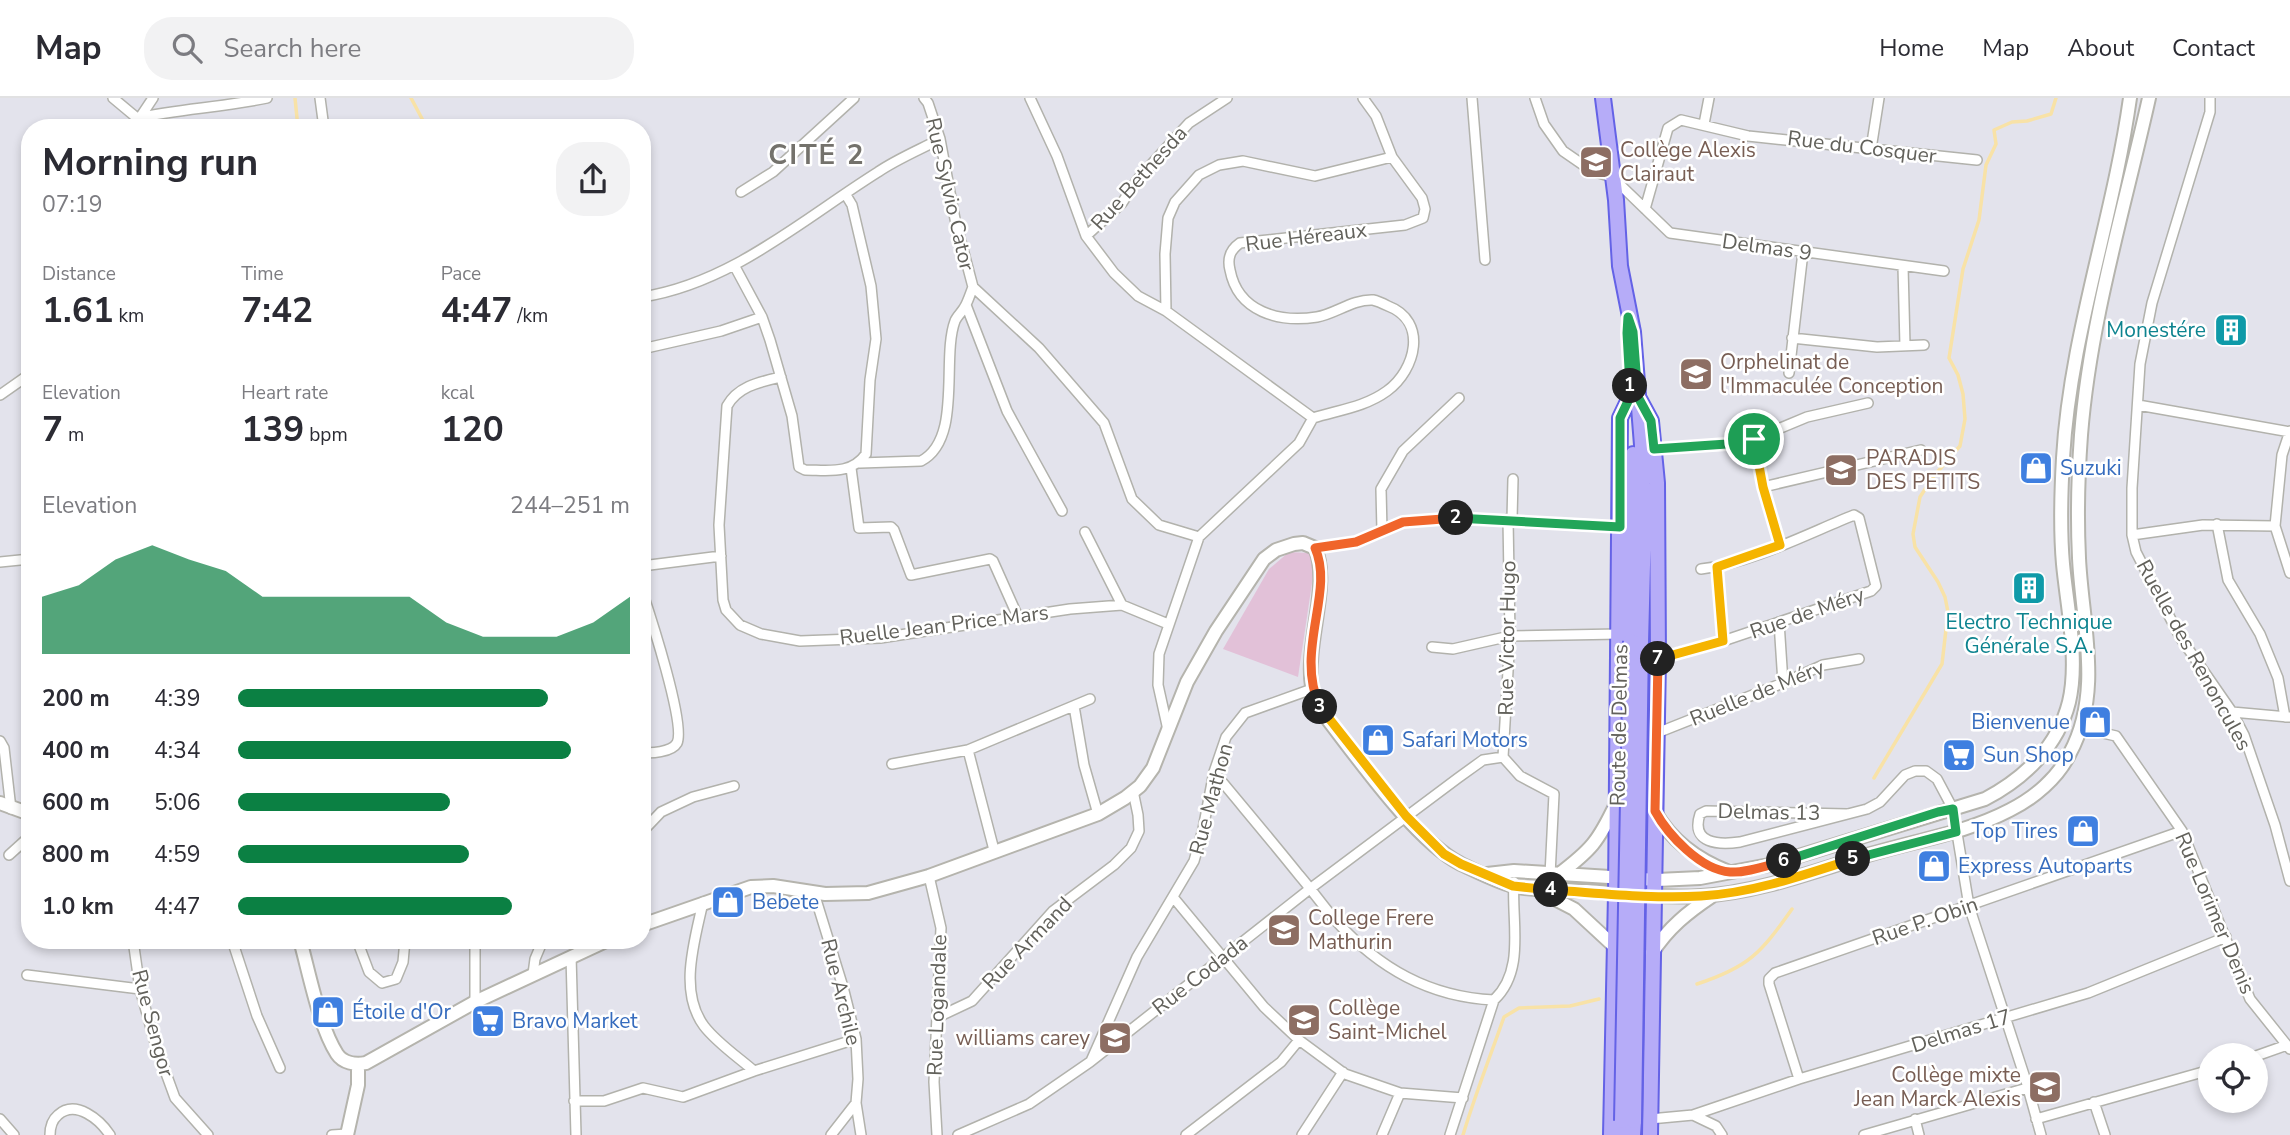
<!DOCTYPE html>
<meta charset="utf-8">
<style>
body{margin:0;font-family:"Nunito Sans",sans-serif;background:#f2f2f3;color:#2b2b33;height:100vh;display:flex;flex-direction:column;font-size:26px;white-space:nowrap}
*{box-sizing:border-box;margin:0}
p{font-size:23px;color:#7c7c81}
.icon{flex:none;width:38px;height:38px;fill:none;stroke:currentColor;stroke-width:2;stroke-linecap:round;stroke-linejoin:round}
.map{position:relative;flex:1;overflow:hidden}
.panel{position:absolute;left:21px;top:21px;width:630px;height:830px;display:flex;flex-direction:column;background:#fff;border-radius:28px;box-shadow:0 4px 10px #0003}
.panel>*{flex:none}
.buttons{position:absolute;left:2198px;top:945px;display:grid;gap:14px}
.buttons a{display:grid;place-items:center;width:70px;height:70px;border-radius:50%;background:#fff;box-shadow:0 4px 10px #0003;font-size:35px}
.pin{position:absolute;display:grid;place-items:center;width:60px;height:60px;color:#fff;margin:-30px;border:4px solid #fff;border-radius:50%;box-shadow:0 2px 7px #0007}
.km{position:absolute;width:35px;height:35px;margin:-18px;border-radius:50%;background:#222;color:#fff;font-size:19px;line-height:35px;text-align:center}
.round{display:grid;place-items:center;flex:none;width:74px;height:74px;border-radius:28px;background:#f2f2f3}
.headline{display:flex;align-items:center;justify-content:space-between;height:119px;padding:0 21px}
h1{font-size:38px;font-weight:700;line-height:52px}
.metrics{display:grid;grid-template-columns:repeat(3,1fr);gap:10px;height:119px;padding:7px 21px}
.metrics div{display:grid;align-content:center}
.metrics b{font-size:35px;font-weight:700}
.metrics small{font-size:19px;font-weight:400}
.metrics p{font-size:19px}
.chart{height:196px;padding:14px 21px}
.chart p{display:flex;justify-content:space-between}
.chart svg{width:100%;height:126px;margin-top:7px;fill:#0b8043;opacity:.7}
ul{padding:0 21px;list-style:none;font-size:23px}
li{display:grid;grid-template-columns:112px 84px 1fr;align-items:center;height:52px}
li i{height:18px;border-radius:9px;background:#0b8043}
header{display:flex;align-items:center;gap:42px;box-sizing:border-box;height:98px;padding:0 35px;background:#fff;border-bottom:2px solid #e1e1e2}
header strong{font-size:33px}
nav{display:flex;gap:38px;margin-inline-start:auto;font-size:24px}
.search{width:490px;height:63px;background:#f2f2f3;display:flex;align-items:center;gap:18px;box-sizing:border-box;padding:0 24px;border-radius:28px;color:#7c7c81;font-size:26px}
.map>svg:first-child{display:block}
</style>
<header>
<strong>Map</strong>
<div class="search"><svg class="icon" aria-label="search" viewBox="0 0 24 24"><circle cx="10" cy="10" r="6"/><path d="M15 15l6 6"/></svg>Search here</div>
<nav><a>Home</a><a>Map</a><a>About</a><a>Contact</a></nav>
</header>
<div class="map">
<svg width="2290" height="1037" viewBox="0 0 2290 1037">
<rect width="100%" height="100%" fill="#e3e3ec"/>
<path fill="#e2c1d8" d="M1289 454 1310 455 1315 465 1298 579 1223 551 1269 471Z"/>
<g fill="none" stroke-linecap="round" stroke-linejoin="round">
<path stroke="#f8e2a7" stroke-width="3.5" d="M295 0 298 30
M411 0 427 30
M1874 680 1942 566 1948 514 1945 499 1938 484 1915 449 1913 436 1920 399 1933 379 1960 348 1965 321 1963 296 1958 277 1949 260 1963 171 1979 122 1986 67 1996 46 1994 32 2012 24 2027 23 2051 16 2056 0
M1697 886C1749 869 1761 855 1792 811
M1463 1037C1475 997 1490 959 1504 919L1519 910 1570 908 1599 901"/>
<g stroke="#b2b2ac" stroke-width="12">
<path id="street" d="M113 0 137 20C180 11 224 9 267 0
M320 0 324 30
M924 0 928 5 940 41 955 121 973 189 1039 250 1104 325 1132 401 1159 427 1199 439 1159 556 1158 587 1168 632
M1030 0 1057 58 1086 138 1114 175 1138 198 1166 213 1313 320
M1472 0 1485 162
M1535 0 1544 26 1563 53 1592 73 1612 79 1670 135 1944 173
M2210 0V14L2152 205 2140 266 2132 390V437L2136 454 2180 539 2232 614 2244 637 2275 727 2290 783
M1704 26 1709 0
M133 30 153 0
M1871 51 1879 0
M741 94 773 74 854 0
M1645 111 1668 30 1681 22 1748 38 1977 62
M1086 138 1122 105 1137 82 1189 25 1227 0
M734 167 762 219 770 242 792 318 799 369 805 372C828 372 851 377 866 356L870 282 876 241 871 188 852 107 846 97
M1903 168 1905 248
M642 199C732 185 803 121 878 74 897 61 919 52 940 41
M966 207 1007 313 1062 413
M1166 213 1165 156 1168 120 1175 104 1199 77 1219 67 1243 63 1315 78 1392 59
M1792 240 1877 249 1924 247
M642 251 721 233 762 219
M1789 275 1803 154
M781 279C760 284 738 288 727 308L719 427 723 502 726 512 740 527 761 536 800 543 880 540 1070 511 1122 507 1168 526
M0 297 30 276
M2138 307 2290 334
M2290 333 2282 357 2275 428 2290 475
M1754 341 1763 389 1780 447
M1654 351 1727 346 1754 341 1807 319 1868 305
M860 365 921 363C963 341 941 260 955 223 957 218 962 214 964 210 968 204 970 196 973 189
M851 370 859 430 891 429 894 432 911 477 990 461 993 463 1018 519
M1763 389 1921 352
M1512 421 1513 381
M2217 426 2228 482 2260 536 2278 580 2285 619
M1382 433 1381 391 1403 353 1459 300
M1085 434 1122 507
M2132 437 2203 427 2275 428
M1199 439 1299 345 1313 320C1339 312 1365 309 1387 293 1416 272 1428 223 1388 208 1384 206 1378 203 1373 202 1353 201 1335 216 1317 219 1279 225 1238 214 1230 172 1227 160 1230 152 1240 145L1405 127 1423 120 1425 111 1422 100 1392 59 1376 18 1363 0
M1315 450 1356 444 1403 424 1456 420 1620 429
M0 464 30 461
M642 468 721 458
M1717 469 1723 543
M642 493C650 517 686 627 677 645 672 654 650 656 642 654
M1779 524 1783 585
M1432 549 1453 551 1510 538 1619 536
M1658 560 1723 543 1871 493 1876 488 1859 420 1854 417C1809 435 1749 466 1701 471
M1074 608 1084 667 1098 716
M2232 614 2289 619
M2081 630 2116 638 2182 733 2250 901 2290 951
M1657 635 1783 585 1823 567 1859 561
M0 643 4 650 11 711
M968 652 994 752
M1503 659 1510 538 1508 421
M1503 659 1520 678 1554 696 1550 777
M892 666 968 652 1090 601
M1214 674C1242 708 1271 742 1299 777 1312 792 1323 808 1336 823 1379 870 1429 899 1494 902
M1847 716 1706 713 1700 716C1690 746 1719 747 1740 744L1867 711 1880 704 1905 677 1915 673H1926L1937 681 1953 711 1969 808 2026 983 2041 1037
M642 734 661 714 693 699 734 688
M9 757 30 738
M929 778 941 830 934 984 937 1037
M814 795 843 889 856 941 858 981 856 1005 861 1037
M1173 799 1264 909 1299 942 1345 976 1400 995 1463 1000
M703 804C695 842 678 893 704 928 717 945 738 959 754 973
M133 842 140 891 156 948 175 1000 208 1037
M232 842 257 918 280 970
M357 842 369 874 382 885 396 881 403 864 405 842
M475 842V904
M571 858 576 1037
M533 876 535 861 543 842
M27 877 140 891
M1494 902C1526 872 1511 823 1514 784
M938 919 972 903 1053 813 1114 767 1131 750 1139 733 1138 717 1133 693
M2256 958 2287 947
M1091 963 1137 859 1194 763 1203 731 1214 674 1226 639 1245 615 1312 591
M1799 981 1769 886V881L1775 875 2182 733
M574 1003H604L643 990 683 999 754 973 856 941
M2094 1004 2105 1037
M1693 1017 1716 1028 1722 1037
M0 1021 14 1037
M1650 1021 1693 1017 1799 981 2088 895 2226 839
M1915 1021 1919 1037
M2036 1021 2210 972
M50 1037C50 1029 52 1022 58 1017 76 1001 100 1022 110 1037
M332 1037 347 1036
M831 1037 856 1005
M958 1037 1029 1006 1090 964 1311 790 1458 680 1483 662 1503 659
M1186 1037 1281 964 1299 942
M1302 1037 1343 974
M1382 1037 1400 995
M1450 1037 1494 902
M1864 1037 2027 990"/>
</g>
<g stroke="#b5b4ad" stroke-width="16">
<path id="secondary" d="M0 705 30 716
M1655 714C1672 744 1698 762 1729 774
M1487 776 1514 773 1657 782 1700 780 1769 767 1985 701C2025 680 2058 648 2069 604 2079 562 2067 509 2063 466 2060 432 2061 395 2063 360 2070 238 2113 121 2130 0
M1558 777C1591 752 1598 744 1616 706
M1543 795 1574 811 1615 849
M642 827 751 789 773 788 825 796 868 795 929 778 1098 716 1125 700 1140 688 1153 670 1187 584 1216 533 1264 461 1276 452 1294 446 1303 445 1315 450C1331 485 1305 546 1312 588 1313 597 1319 606 1322 614 1355 656 1415 743 1461 766 1476 773 1501 786 1517 789 1540 793 1563 792 1586 793 1624 796 1663 800 1701 798 1759 795 1816 772 1871 756 1918 742 1966 735 2010 712 2034 700 2058 680 2070 655 2103 594 2082 525 2079 460 2077 419 2078 378 2081 337 2090 223 2124 112 2149 0
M300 842C309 874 319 928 337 956 343 965 355 967 366 965L475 904 608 842
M1652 855C1668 830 1688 814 1712 798
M347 1037 358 987V966"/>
</g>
<g stroke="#6462e6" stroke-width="18">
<path id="primary" d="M1603 0 1616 102 1620 168 1633 234 1642 347 1644 428 1641 544
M1638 299 1651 323 1657 385 1658 560 1650 1037
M1631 543 1633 356
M1611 1037 1616 796 1620 320 1630 299
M1622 1037V1023
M1633 1037 1634 1023"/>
</g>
<use href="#street" stroke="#fff" stroke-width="9"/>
<use href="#secondary" stroke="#fff" stroke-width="12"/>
<use href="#primary" stroke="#b6acf8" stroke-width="14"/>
<g stroke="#6462e6" stroke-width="18" stroke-linecap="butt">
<path id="primary-bridge" d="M1622 1023 1631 543
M1634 1023 1641 544"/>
</g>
<use href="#primary-bridge" stroke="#b6acf8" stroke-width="14"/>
</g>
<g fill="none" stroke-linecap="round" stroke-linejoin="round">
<g stroke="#fff" stroke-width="14">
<path id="split-1" d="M1630 288 1627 235 1628 219 1633 234 1638 299 1651 323 1654 351 1727 346 1754 341"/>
</g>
<g stroke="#fff" stroke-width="14">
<path id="split-2" d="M1456 420 1620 429V320L1630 299V288"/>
</g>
<g stroke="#fff" stroke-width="14">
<path id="split-3" d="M1320 609C1294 553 1335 494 1315 450L1356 444 1403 424 1456 420"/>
</g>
<g stroke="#fff" stroke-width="14">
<path id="split-4" d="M1320 609 1406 718 1444 756 1461 766 1513 788 1551 792"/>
</g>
<g stroke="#fff" stroke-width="14">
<path id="split-5" d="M1551 792C1599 795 1652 801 1701 798 1753 795 1804 777 1853 761"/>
</g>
<g stroke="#fff" stroke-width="14">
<path id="split-6" d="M1784 763 1938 714 1953 711 1956 734 1853 761"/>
</g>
<g stroke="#fff" stroke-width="14">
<path id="split-7" d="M1658 561 1655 713C1668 737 1701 772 1730 774 1747 775 1768 767 1784 763"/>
</g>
<g stroke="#fff" stroke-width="14">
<path id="split-8" d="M1658 561 1723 543 1717 469 1780 447 1763 389 1754 341"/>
</g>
<use href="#split-1" stroke="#22a559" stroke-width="9"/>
<use href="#split-2" stroke="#22a559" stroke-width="9"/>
<use href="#split-3" stroke="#f0652b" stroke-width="9"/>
<use href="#split-4" stroke="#f5b400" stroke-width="9"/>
<use href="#split-5" stroke="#f5b400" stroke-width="9"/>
<use href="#split-6" stroke="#22a559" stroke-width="9"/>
<use href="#split-7" stroke="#f0652b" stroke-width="9"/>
<use href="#split-8" stroke="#f5b400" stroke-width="9"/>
</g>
<defs>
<g id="university-square" transform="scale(1.75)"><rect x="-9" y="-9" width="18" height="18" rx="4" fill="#8d6e63" stroke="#fff"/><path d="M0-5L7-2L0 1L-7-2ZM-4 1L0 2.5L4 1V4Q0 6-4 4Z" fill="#fff"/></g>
<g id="building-square" transform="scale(1.75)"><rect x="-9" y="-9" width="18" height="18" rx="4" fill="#0f9aa8" stroke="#fff"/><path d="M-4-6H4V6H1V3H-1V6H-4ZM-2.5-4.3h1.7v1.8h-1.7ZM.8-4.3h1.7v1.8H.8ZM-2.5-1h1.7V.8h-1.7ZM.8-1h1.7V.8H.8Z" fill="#fff"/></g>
<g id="school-square" transform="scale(1.75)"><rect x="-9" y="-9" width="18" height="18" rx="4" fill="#8d6e63" stroke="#fff"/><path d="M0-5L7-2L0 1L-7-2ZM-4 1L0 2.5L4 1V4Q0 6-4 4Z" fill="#fff"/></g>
<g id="shop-square" transform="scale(1.75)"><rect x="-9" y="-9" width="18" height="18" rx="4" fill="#3f7fe0" stroke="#fff"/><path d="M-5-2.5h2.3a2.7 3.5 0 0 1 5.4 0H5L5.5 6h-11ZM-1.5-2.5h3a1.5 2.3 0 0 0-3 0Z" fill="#fff"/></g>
<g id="supermarket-square" transform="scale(1.75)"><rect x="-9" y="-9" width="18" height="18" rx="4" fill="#3f7fe0" stroke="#fff"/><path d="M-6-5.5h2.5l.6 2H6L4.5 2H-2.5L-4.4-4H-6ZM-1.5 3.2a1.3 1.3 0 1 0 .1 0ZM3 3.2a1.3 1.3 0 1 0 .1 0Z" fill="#fff"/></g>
</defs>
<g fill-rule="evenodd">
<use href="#university-square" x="1596" y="64"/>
<use href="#building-square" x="2231" y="232"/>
<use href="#school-square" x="1696" y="276"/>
<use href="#shop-square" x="2036" y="370"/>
<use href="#school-square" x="1841" y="372"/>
<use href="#building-square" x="2029" y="490"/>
<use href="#shop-square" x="2095" y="624"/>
<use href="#shop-square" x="1378" y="642"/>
<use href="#supermarket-square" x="1959" y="657"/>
<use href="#shop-square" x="2083" y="733"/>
<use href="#shop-square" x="1934" y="768"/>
<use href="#shop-square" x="728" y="804"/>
<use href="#school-square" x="1284" y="832"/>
<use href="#shop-square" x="328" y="914"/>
<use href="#school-square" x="1304" y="922"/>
<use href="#supermarket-square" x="488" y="923"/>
<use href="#school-square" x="1115" y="940"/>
<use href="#school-square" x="2045" y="989"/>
</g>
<g text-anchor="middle" stroke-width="5" stroke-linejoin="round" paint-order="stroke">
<g font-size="21" fill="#62615b" stroke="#fff">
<text transform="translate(1862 49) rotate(7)" y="7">Rue du Cosquer</text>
<text transform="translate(1139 80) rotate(-48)" y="7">Rue Bethesda</text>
<text transform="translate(950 96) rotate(77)" y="7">Rue Sylvio Cator</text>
<text transform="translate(1306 139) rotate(-7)" y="7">Rue Héreaux</text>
<text transform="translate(1767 149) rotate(8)" y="7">Delmas 9</text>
<text transform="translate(1807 515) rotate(-19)" y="7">Rue de Méry</text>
<text transform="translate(944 527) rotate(-7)" y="7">Ruelle Jean Price Mars</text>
<text transform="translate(1507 540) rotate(-89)" y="7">Rue Victor Hugo</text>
<text transform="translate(2194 557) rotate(61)" y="7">Ruelle des Renoncules</text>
<text transform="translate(1757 595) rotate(-22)" y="7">Ruelle de Méry</text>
<text transform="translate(1619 627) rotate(-89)" y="7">Route de Delmas</text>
<text transform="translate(1211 701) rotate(-75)" y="7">Rue Mathon</text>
<text transform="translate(1769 714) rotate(1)" y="7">Delmas 13</text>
<text transform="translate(2215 815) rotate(67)" y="7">Rue Lorimer Denis</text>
<text transform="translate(1925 823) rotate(-19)" y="7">Rue P. Obin</text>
<text transform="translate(1027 845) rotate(-46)" y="7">Rue Armand</text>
<text transform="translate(1200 877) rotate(-38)" y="7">Rue Codada</text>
<text transform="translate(841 894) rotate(76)" y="7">Rue Archile</text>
<text transform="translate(937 907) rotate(-88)" y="7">Rue Logandale</text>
<text transform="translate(153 925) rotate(75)" y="7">Rue Sengor</text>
<text transform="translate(1961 933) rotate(-17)" y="7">Delmas 17</text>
</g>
<g font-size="21" fill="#785e54" stroke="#fff" text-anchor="start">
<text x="1620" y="59">Collège Alexis<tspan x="1620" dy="24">Clairaut</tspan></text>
<text x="1720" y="271">Orphelinat de<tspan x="1720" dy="24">l'Immaculée Conception</tspan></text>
<text x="1866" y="367">PARADIS<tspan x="1866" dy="24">DES PETITS</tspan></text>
<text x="1308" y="827">College Frere<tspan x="1308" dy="24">Mathurin</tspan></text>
<text x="1328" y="917">Collège<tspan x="1328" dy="24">Saint-Michel</tspan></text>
<text x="1090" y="947" text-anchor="end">williams carey</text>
<text x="2021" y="984" text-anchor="end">Collège mixte<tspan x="2021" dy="24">Jean Marck Alexis</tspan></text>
</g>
<g font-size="21" fill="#0d838f" stroke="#fff" text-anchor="end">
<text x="2206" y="239">Monestére</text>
<text x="2029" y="531" text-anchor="middle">Electro Technique<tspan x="2029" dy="24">Générale S.A.</tspan></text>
</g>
<g font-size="21" fill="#366cbe" stroke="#fff" text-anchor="start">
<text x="2060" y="377">Suzuki</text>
<text x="2070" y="631" text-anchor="end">Bienvenue</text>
<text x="1402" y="649">Safari Motors</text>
<text x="1983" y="664">Sun Shop</text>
<text x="2058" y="740" text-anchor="end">Top Tires</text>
<text x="1958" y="775">Express Autoparts</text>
<text x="752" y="811">Bebete</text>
<text x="352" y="921">Étoile d'Or</text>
<text x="512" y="930">Bravo Market</text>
</g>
<g font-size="28" font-weight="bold" letter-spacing="2" fill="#74726c" stroke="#fff">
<text x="817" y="66">CITÉ 2</text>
</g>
</g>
</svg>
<div class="buttons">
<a><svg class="icon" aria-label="locate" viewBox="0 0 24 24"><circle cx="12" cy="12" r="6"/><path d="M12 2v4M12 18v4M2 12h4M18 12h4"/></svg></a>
</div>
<div class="pin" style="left:1754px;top:341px;background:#1e9e55"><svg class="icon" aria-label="arrive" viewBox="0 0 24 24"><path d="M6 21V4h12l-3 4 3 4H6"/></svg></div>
<b class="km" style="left:1630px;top:288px">1</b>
<b class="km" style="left:1456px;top:420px">2</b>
<b class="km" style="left:1320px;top:609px">3</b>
<b class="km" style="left:1551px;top:792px">4</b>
<b class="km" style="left:1853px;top:761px">5</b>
<b class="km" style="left:1784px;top:763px">6</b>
<b class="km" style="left:1658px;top:561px">7</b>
<section class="panel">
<div class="headline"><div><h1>Morning run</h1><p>07:19</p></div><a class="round"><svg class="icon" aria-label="share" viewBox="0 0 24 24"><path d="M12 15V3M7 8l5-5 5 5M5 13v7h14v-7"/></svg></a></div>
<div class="metrics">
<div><p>Distance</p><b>1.61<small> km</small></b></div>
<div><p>Time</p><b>7:42</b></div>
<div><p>Pace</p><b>4:47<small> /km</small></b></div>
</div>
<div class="metrics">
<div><p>Elevation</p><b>7<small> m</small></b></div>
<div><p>Heart rate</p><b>139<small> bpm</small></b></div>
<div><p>kcal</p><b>120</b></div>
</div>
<div class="chart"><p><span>Elevation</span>244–251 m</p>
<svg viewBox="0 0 160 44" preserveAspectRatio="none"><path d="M0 44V24L10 20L20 11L30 6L40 11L50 15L60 24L70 24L80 24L90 24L100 24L110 33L120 38L130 38L140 38L150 33L160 24V44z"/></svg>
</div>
<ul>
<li><b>200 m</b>4:39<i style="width:79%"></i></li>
<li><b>400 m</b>4:34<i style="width:85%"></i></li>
<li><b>600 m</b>5:06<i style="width:54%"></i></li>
<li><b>800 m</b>4:59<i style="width:59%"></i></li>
<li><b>1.0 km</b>4:47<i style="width:70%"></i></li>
</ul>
</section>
</div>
